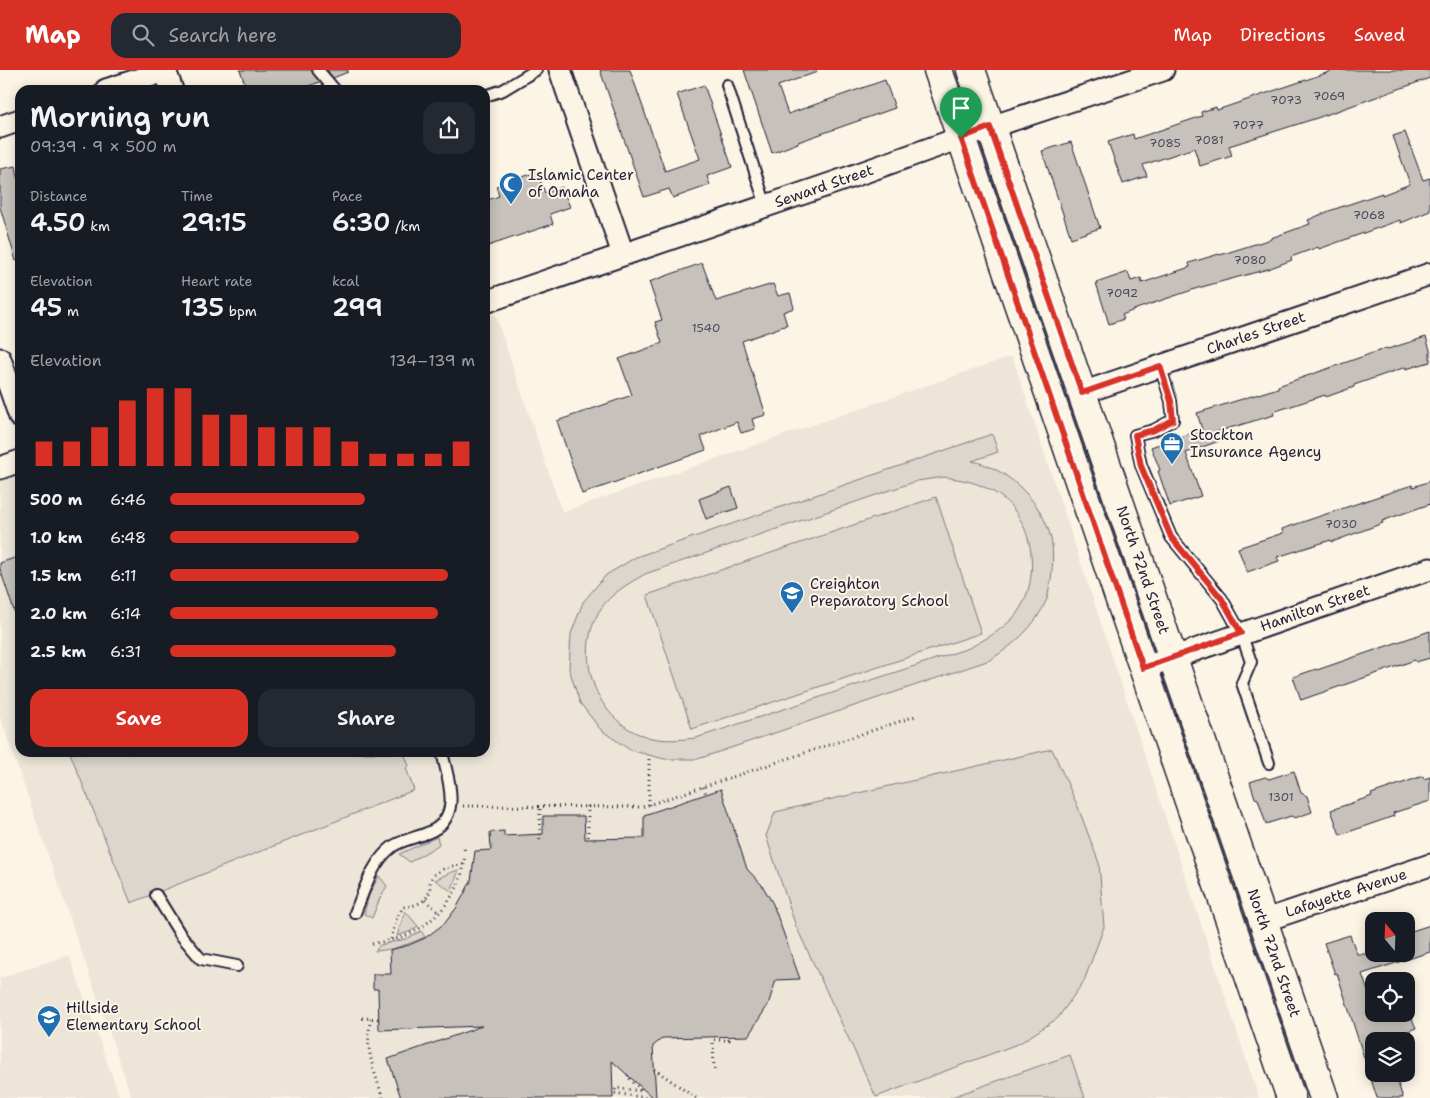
<!DOCTYPE html>
<meta charset="utf-8">
<style>
body{margin:0;font-family:"Shantell Sans",sans-serif;background:#242831;color:#f1f3f6;height:100vh;display:flex;flex-direction:column;font-size:19px;white-space:nowrap}
*{box-sizing:border-box;margin:0}
p{font-size:16px;color:#9ea1a6}
.icon{flex:none;width:28px;height:28px;fill:none;stroke:currentColor;stroke-width:2;stroke-linecap:round;stroke-linejoin:round}
.map{position:relative;flex:1;overflow:hidden}
.drawer{position:absolute;left:15px;top:15px;width:475px;height:672px;display:flex;flex-direction:column;background:#171b24;border-radius:15px;box-shadow:0 2px 12px #0003}
.drawer>*{flex:none}
.needle{width:32px;rotate:341deg}
.tools{position:absolute;left:1365px;top:842px;display:grid;gap:10px}
.tools a{display:grid;place-items:center;width:50px;height:50px;border-radius:10px;background:#171b24;box-shadow:0 2px 12px #0003;font-size:25px}
.pin{position:absolute;display:grid;place-items:center;width:42px;height:42px;color:#fff;margin:-51px -21px;border-radius:50% 50% 50% 0;rotate:-45deg;box-shadow:0 0 5px #0007}
.pin .icon{rotate:45deg}
.round{display:grid;place-items:center;flex:none;width:52px;height:52px;border-radius:15px;background:#242831}
.summary{display:flex;align-items:center;justify-content:space-between;height:85px;padding:0 15px}
h1{font-size:28px;font-weight:600;line-height:38px}
.metrics{display:grid;grid-template-columns:repeat(3,1fr);gap:8px;height:85px;padding:5px 15px}
.metrics div{display:grid;align-content:center}
.metrics b{font-size:25px;font-weight:600}
.metrics small{font-size:14px;font-weight:400}
.metrics p{font-size:14px}
.chart{height:140px;padding:10px 15px}
.chart p{display:flex;justify-content:space-between}
.chart svg{width:100%;height:90px;margin-top:5px;stroke:#d93025;stroke-width:6}
.action{display:flex;gap:10px;margin-top:auto;padding:10px 15px}
.action a{flex:1;height:58px;border-radius:15px;background:#d93025;color:#fff;font-size:20px;font-weight:600;line-height:58px;text-align:center}
.action a+a{background:#242831;color:#f1f3f6}
ul{padding:0 15px;list-style:none;font-size:16px}
li{display:grid;grid-template-columns:80px 60px 1fr;align-items:center;height:38px}
li i{height:12px;border-radius:6px;background:#d93025}
header{display:flex;align-items:center;gap:30px;box-sizing:border-box;height:70px;padding:0 25px;background:#d93025;color:#fff}
header strong{font-size:24px}
nav{display:flex;gap:28px;margin-inline-start:auto;font-size:18px}
.search{width:350px;height:45px;background:#242831;display:flex;align-items:center;gap:12px;box-sizing:border-box;padding:0 18px;border-radius:15px;color:#9ea1a6;font-size:19px}
.map>svg:first-child{display:block}
</style>
<header>
<strong>Map</strong>
<div class="search"><svg class="icon" aria-label="search" viewBox="0 0 24 24"><circle cx="10" cy="10" r="6"/><path d="M15 15l6 6"/></svg>Search here</div>
<nav><a>Map</a><a>Directions</a><a>Saved</a></nav>
</header>
<div class="map">
<svg width="1430" height="1028" viewBox="0 0 1430 1028">
<rect width="100%" height="100%" fill="#fcf5e5"/>
<filter id="ink" filterUnits="userSpaceOnUse"><feTurbulence type="fractalNoise" baseFrequency=".02" numOctaves="2"/><feDisplacementMap in="SourceGraphic" scale="10" xChannelSelector="R" yChannelSelector="G"/><feConvolveMatrix kernelMatrix="1 2 1 2 8 2 1 2 1" color-interpolation-filters="sRGB"/></filter>
<g filter="url(#ink)">
<path fill="#ece5d8" d="M495 244 562 442 1012 286 1259 1028H132L0 646V410L20 403V682H485V247Z
M69 885 120 1028H0V908Z"/>
<path fill="#dcd6cc" stroke="#7f7c84" fill-rule="evenodd" d="M992 364 998 382 972 391C1005 397 1038 428 1049 461 1054 476 1053 494 1051 510 1049 516 1049 523 1047 529 1035 557 1015 574 990 590L698 689H664L630 680 601 660 580 633 569 599 571 564 583 532 606 505 636 487ZM944 407C964 410 978 412 995 423 1035 446 1044 513 1013 548 1000 561 986 569 969 578L696 668C677 670 658 672 639 664 593 645 574 582 600 540 611 523 628 514 645 504L917 411Z
M936 427 981 563 692 659 647 525Z
M1052 679 1078 737 1099 793 1104 857 1084 911 1058 948 1020 973 876 1027 795 854 766 766 775 742Z
M70 683H404L409 696 406 698 414 720 131 833Z
M437 767 439 774 435 777 410 792 399 784Z
M459 800 451 821 435 810 449 803Z
M379 806 387 816 380 828 372 848 364 844 369 825Z
M405 841 418 856 411 861 397 866Z
M421 861 425 867C409 874 393 880 375 881L380 875 406 869Z
M1070 985 1085 1028H949Z"/>
<path fill="#c6c1bb" stroke="#22223b" d="M240 0H311L320 12 297 20H247Z
M327 0H348V2L333 8Z
M600 0H630L665 101 700 89 677 24 704 15 732 97 707 106 710 115 673 128 669 119 644 127Z
M744 0H816L817 2 778 16 788 44 885 10 895 38 798 72V73L772 83Z
M1335 0H1430V8L1317 48 1229 76 1232 86 1200 96 1194 78 1143 95 1147 106 1123 114 1108 72 1133 64 1134 69 1202 46 1201 42 1216 37 1217 40Z
M1405 62 1423 110 1430 108V141L1401 153 1400 150 1319 179 1318 177 1291 187 1292 190 1268 199 1198 218 1139 238 1122 245 1124 249 1109 254 1096 213 1128 202 1131 211 1141 208 1142 213 1190 197 1189 193 1219 184 1220 185 1271 169V168L1310 154 1308 150 1329 141 1382 123V125L1410 114 1393 66Z
M1071 72 1100 158 1071 168 1042 81Z
M16 96 20 119V190L16 191 0 137V99Z
M537 102 545 123 562 117 570 137 550 144 553 154 485 177V131L499 126 496 116Z
M702 193 716 231 773 214 778 226 790 223 794 238 783 242 787 255 742 271 766 345 752 349 755 359 741 363 737 352 701 366 706 380 582 424 557 351 632 325 619 289 662 273 655 252 662 250 649 212Z
M1426 267 1430 280V292L1406 299V297L1354 315V317L1326 327 1325 325 1273 342 1274 345 1216 362 1219 371 1186 383 1201 426 1170 436 1158 401 1160 400 1151 377 1202 359 1197 343 1278 318V316L1387 278 1388 279Z
M1430 411V434L1382 451 1383 453 1332 472 1331 470 1277 487 1279 491 1247 502 1238 478 1283 463 1282 459 1412 415 1413 417Z
M731 417 738 438 706 449 699 429Z
M20 486V550H17L0 499V493Z
M1430 561V588L1416 592 1415 590 1301 630 1293 607 1316 599 1317 600Z
M1294 701 1301 723 1307 726 1312 742 1295 748 1291 746 1266 754 1258 729 1255 728 1250 712 1265 707 1269 709Z
M1423 706 1424 709 1430 707V731L1393 743 1394 746 1340 765 1331 740 1372 726 1371 724Z
M721 719 747 799 762 815 773 834 800 909 776 910 768 935 748 966 663 968 653 976 656 1028H653L612 991 613 1028H401L388 989 482 956 379 960 378 919H373V904H391L390 880 409 875 425 868 445 853 457 837 471 811 475 781 491 780 490 762 504 761V766L543 764V746H584L585 769 644 768V745Z
M1430 855V882L1362 904 1374 939V944H1410L1416 958 1382 971H1374V1004H1395L1403 1028H1377L1337 903 1335 904 1324 873 1350 865 1357 884H1406V863Z"/>
<g fill="none" stroke-linecap="round" stroke-linejoin="round">
<g stroke="#22223b" stroke-width="14">
<path id="lane" d="M318 0 335 20
M727 15 766 136
M485 26 503 20 536 0
M1160 296 1171 331 1173 350 1154 360 1135 365 1141 395 1171 467 1222 529 1241 563 1251 592 1242 613 1269 693
M156 825 180 864 201 889 237 896
M355 843C364 821 372 792 392 777 399 771 418 767 427 763 464 749 448 710 442 682"/>
</g>
<g stroke="#22223b" stroke-width="25">
<path id="street" d="M165 0 172 20
M560 0 623 184
M106 20 165 1
M0 57 20 50
M485 232 839 111 991 57 1163 0
M0 289 20 347
M1082 323 1430 204
M0 398 20 391
M1143 598 1430 499
M1263 851 1430 795"/>
</g>
<g stroke="#22223b" stroke-width="31">
<path id="primary" d="M938 0 1291 1028
M971 0 1324 1028"/>
</g>
<path stroke="#22223b" stroke-width="3" stroke-dasharray="1 4" stroke-linecap="butt" d="M703 717 706 724
M649 735V685
M463 736 642 737 916 646
M588 736V769
M540 770V736
M425 830 439 842
M391 869 396 850 403 837C415 836 429 832 430 818 430 813 430 810 433 806 440 798 453 796 463 794
M372 874C384 871 397 870 409 864 442 849 469 812 464 775
M362 948 379 949
M371 949C364 977 374 1001 383 1028
M654 999 696 1028
M714 999 713 970H729V967
M628 1005 627 1006 642 1021 616 1018 614 1023 648 1028"/>
<use href="#lane" stroke="#fcf5e5" stroke-width="10"/>
<use href="#street" stroke="#fcf5e5" stroke-width="21"/>
<use href="#primary" stroke="#fcf5e5" stroke-width="28"/>
</g>
</g>
<g fill="none" stroke-linecap="round" stroke-linejoin="round" filter="url(#ink)">
<g stroke="#fff" stroke-width="10">
<path id="route" d="M990 57 1082 323 1160 296 1171 331 1173 350 1154 360 1135 365 1141 396 1171 467 1222 529 1241 563 1143 598 961 68Z"/>
</g>
<use href="#route" stroke="#d93025" stroke-width="6"/>
</g>
<defs>
<g id="mosque-pin" transform="scale(1.25)"><path d="M0 17L-7.5 6A9.5 9.5 0 1 1 7.5 6Z" fill="#1f6fb2" stroke="#fcf5e5"/><path d="M3.5-4.9A6 6 0 1 0 3.5 4.9A5 5 0 1 1 3.5-4.9Z" fill="#fff"/></g>
<g id="office-pin" transform="scale(1.25)"><path d="M0 17L-7.5 6A9.5 9.5 0 1 1 7.5 6Z" fill="#1f6fb2" stroke="#fcf5e5"/><path d="M-6-3h4V-5.5h4V-3h4V5H-6ZM-1-4.5V-3h2v-1.5ZM-6 0V1H6V0Z" fill="#fff"/></g>
<g id="school-pin" transform="scale(1.25)"><path d="M0 17L-7.5 6A9.5 9.5 0 1 1 7.5 6Z" fill="#1f6fb2" stroke="#fcf5e5"/><path d="M0-5L7-2L0 1L-7-2ZM-4 1L0 2.5L4 1V4Q0 6-4 4Z" fill="#fff"/></g>
</defs>
<g fill-rule="evenodd">
<use href="#mosque-pin" x="511" y="114"/>
<use href="#office-pin" x="1172" y="374"/>
<use href="#school-pin" x="792" y="523"/>
<use href="#school-pin" x="49" y="947"/>
</g>
<g text-anchor="middle" stroke-width="4" stroke-linejoin="round" paint-order="stroke">
<g font-size="12" fill="#4b4a5b">
<text x="1329" y="30">7069</text>
<text x="1286" y="34">7073</text>
<text x="1248" y="59">7077</text>
<text x="1209" y="74">7081</text>
<text x="1165" y="77">7085</text>
<text x="1369" y="149">7068</text>
<text x="1250" y="194">7080</text>
<text x="1122" y="227">7092</text>
<text x="706" y="262">1540</text>
<text x="1341" y="458">7030</text>
<text x="1281" y="731">1301</text>
</g>
<g font-size="15" fill="#22223b" stroke="#fcf5e5" text-anchor="start">
<text x="528" y="110">Islamic Center<tspan x="528" dy="17">of Omaha</tspan></text>
<text x="1190" y="370">Stockton<tspan x="1190" dy="17">Insurance Agency</tspan></text>
<text x="810" y="519">Creighton<tspan x="810" dy="17">Preparatory School</tspan></text>
<text x="66" y="943">Hillside<tspan x="66" dy="17">Elementary School</tspan></text>
</g>
<g font-size="15" fill="#22223b" stroke="#fcf5e5">
<text transform="translate(824 116) rotate(-19)" y="5">Seward Street</text>
<text transform="translate(1256 263) rotate(-19)" y="5">Charles Street</text>
<text transform="translate(1143 500) rotate(71)" y="5">North 72nd Street</text>
<text transform="translate(1315 538) rotate(-19)" y="5">Hamilton Street</text>
<text transform="translate(1346 823) rotate(-18)" y="5">Lafayette Avenue</text>
<text transform="translate(1274 883) rotate(71)" y="5">North 72nd Street</text>
</g>
</g>
</svg>
<div class="tools">
<a><svg class="needle" viewBox="-14 -14 28 28"><path d="M0-13l5 13h-10z" fill="#e53935"/><path d="M0 13l5-13h-10z" fill="#9ea1a6"/></svg></a>
<a><svg class="icon" aria-label="locate" viewBox="0 0 24 24"><circle cx="12" cy="12" r="6"/><path d="M12 2v4M12 18v4M2 12h4M18 12h4"/></svg></a>
<a><svg class="icon" aria-label="layers" viewBox="0 0 24 24"><path d="M12 4l9 5-9 5-9-5zM3 14l9 5 9-5"/></svg></a>
</div>
<div class="pin" style="left:961px;top:68px;background:#1e9e55"><svg class="icon" aria-label="arrive" viewBox="0 0 24 24"><path d="M6 21V4h12l-3 4 3 4H6"/></svg></div>
<section class="drawer">
<div class="summary"><div><h1>Morning run</h1><p>09:39 · 9 × 500 m</p></div><a class="round"><svg class="icon" aria-label="share" viewBox="0 0 24 24"><path d="M12 15V3M7 8l5-5 5 5M5 13v7h14v-7"/></svg></a></div>
<div class="metrics">
<div><p>Distance</p><b>4.50<small> km</small></b></div>
<div><p>Time</p><b>29:15</b></div>
<div><p>Pace</p><b>6:30<small> /km</small></b></div>
</div>
<div class="metrics">
<div><p>Elevation</p><b>45<small> m</small></b></div>
<div><p>Heart rate</p><b>135<small> bpm</small></b></div>
<div><p>kcal</p><b>299</b></div>
</div>
<div class="chart"><p><span>Elevation</span>134–139 m</p>
<svg viewBox="0 0 160 44" preserveAspectRatio="none"><path d="M5 44V32M15 44V32M25 44V25M35 44V12M45 44V6M55 44V6M65 44V19M75 44V19M85 44V25M95 44V25M105 44V25M115 44V32M125 44V38M135 44V38M145 44V38M155 44V32"/></svg>
</div>
<ul>
<li><b>500 m</b>6:46<i style="width:64%"></i></li>
<li><b>1.0 km</b>6:48<i style="width:62%"></i></li>
<li><b>1.5 km</b>6:11<i style="width:91%"></i></li>
<li><b>2.0 km</b>6:14<i style="width:88%"></i></li>
<li><b>2.5 km</b>6:31<i style="width:74%"></i></li>
</ul>
<div class="action"><a>Save</a><a>Share</a></div>
</section>
</div>
